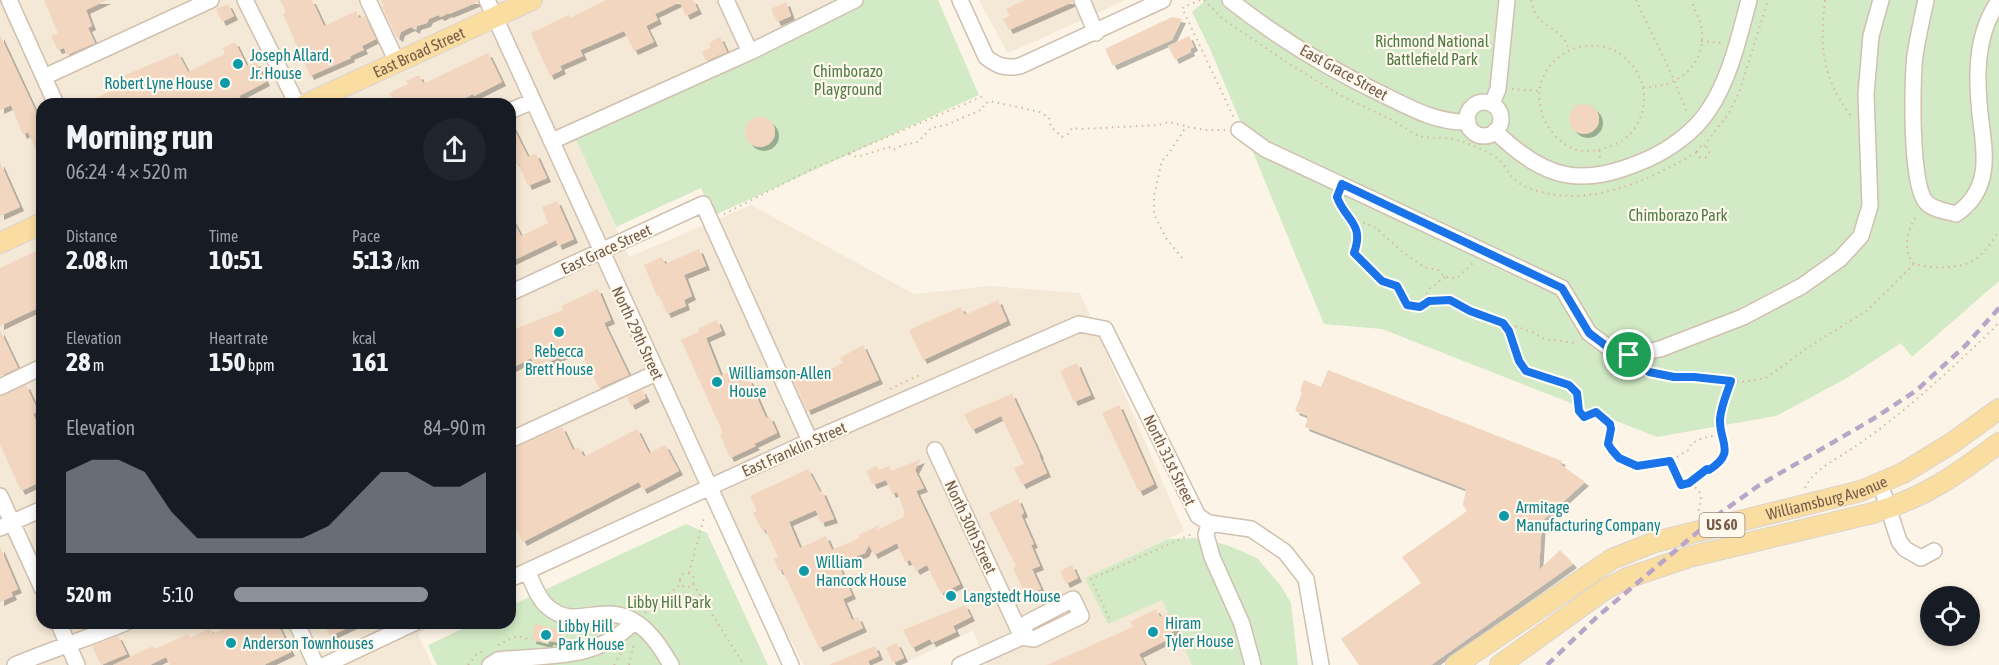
<!DOCTYPE html>
<meta charset="utf-8">
<style>
body{margin:0;font-family:"Asap Condensed",sans-serif;background:#20242c;color:#f1f3f6;height:100vh;display:flex;flex-direction:column;font-size:22px;white-space:nowrap}
*{box-sizing:border-box;margin:0}
p{font-size:20px;color:#9ea1a6}
.icon{flex:none;width:33px;height:33px;fill:none;stroke:currentColor;stroke-width:2;stroke-linecap:round;stroke-linejoin:round}
.map{position:relative;flex:1;overflow:hidden}
.side{position:absolute;left:36px;top:98px;width:480px;height:531px;display:flex;flex-direction:column;background:#171b24;border-radius:18px;box-shadow:0 3px 9px #0003}
.side>*{flex:none}
.buttons{position:absolute;left:1920px;top:586px;display:grid;gap:12px}
.buttons a{display:grid;place-items:center;width:60px;height:60px;border-radius:50%;background:#171b24;box-shadow:0 3px 9px #0003;font-size:30px}
.pin{position:absolute;display:grid;place-items:center;width:51px;height:51px;color:#fff;margin:-26px;border:3px solid #fff;border-radius:50%;box-shadow:0 2px 6px #0007}
.round{display:grid;place-items:center;flex:none;width:63px;height:63px;border-radius:32px;background:#20242c}
.headline{display:flex;align-items:center;justify-content:space-between;height:102px;padding:0 30px}
h1{font-size:33px;font-weight:700;line-height:45px}
.stats{display:grid;grid-template-columns:repeat(3,1fr);gap:9px;height:102px;padding:6px 30px}
.stats div{display:grid;align-content:center}
.stats b{font-size:26px;font-weight:700}
.stats small{font-size:16px;font-weight:400}
.stats p{font-size:16px}
.chart{height:168px;padding:12px 30px}
.chart p{display:flex;justify-content:space-between}
.chart svg{width:100%;height:108px;margin-top:6px;fill:#8c9099;opacity:.7}
ul{padding:0 30px;list-style:none;font-size:20px}
li{display:grid;grid-template-columns:96px 72px 1fr;align-items:center;height:45px}
li i{height:15px;border-radius:8px;background:#8c9099}
.map>svg:first-child{display:block}
</style>
<div class="map">
<svg width="1999" height="665" viewBox="0 0 1999 665">
<defs>
<filter id="shadow"><feDropShadow dx="4" dy="4" stdDeviation="0" flood-color="#0004"/></filter>
</defs>
<rect width="100%" height="100%" fill="#fcf5e7"/>
<path fill="#f4e8d6" d="M0 0H842L571 130 629 257 751 205 914 294 990 286 1080 293 1184 531 1085 578 1162 600 1192 665H987L973 631 900 665H804L708 488 510 579V104H42V622L437 623 418 634 432 665H0Z
M979 0H1126L1013 51 1007 52Z"/>
<path fill="#d3eac6" d="M862 0H938L979 95 713 216 701 188 616 227 575 138Z
M1206 0H1999V281L1912 357 1901 343 1847 378 1776 416 1657 437 1382 329 1324 324 1211 51 1192 12Z
M686 524 707 533 768 665H437L428 645 475 623 510 622V606Z
M1197 538 1227 545 1257 558 1281 586 1291 603 1298 665H1192L1162 600 1108 624 1085 578 1168 539Z"/>
<path fill="#f2d6bf" filter="url(#shadow)" d="M44 0H107L86 10 92 26 88 28 95 43 67 55 64 48 58 50 51 36 58 33Z
M280 0H312L324 26 356 11 359 18 365 16 376 39 362 46 364 50 350 56 351 58 310 76 283 14 286 12Z
M381 0H477L478 2 449 14 448 13 441 17 438 15 429 19 427 23 417 26 416 30 411 27 401 32 399 38 396 36 382 7 384 6Z
M606 0H693L698 10 686 16 680 2 655 14 658 20 646 26 654 42 634 51 624 31 580 50 583 56 560 66 562 70 550 76 531 33 569 15 570 18Z
M1025 0H1072L1073 2 1009 30 1003 19 1010 16 1006 9Z
M786 2 791 16 777 22 771 9Z
M228 4 234 16 222 22 216 9Z
M1172 17 1182 19 1172 40 1113 66 1105 49Z
M0 35 37 114 42 112V163L28 132 23 135 11 105 0 110Z
M1189 36 1194 47 1190 49 1191 52 1175 60 1168 46Z
M720 37 727 52 706 61 702 52 711 47 709 43Z
M235 42 247 66 256 62 266 82 239 96 241 99 232 104H84L121 86 118 78 178 53 188 72 225 54 223 48Z
M488 53 502 82 474 96 473 94 454 104H395L389 93 408 84 406 81 419 75 423 83 427 82Z
M1569 119a15 15 0 1 1 30 0a15 15 0 1 1-30 0Z
M745 132a15 15 0 1 1 30 0a15 15 0 1 1-30 0Z
M510 121 528 157 536 154 547 178 528 186 518 163H515L510 151Z
M0 162 20 207 0 216Z
M557 201 574 239 558 246 556 240 510 262V215L521 236 548 223 542 207Z
M42 248V306L0 326V268Z
M699 249 706 266 684 275 692 296 684 300 686 306 667 314 659 295 657 296 644 265 662 257 665 264Z
M598 289 611 320 604 323 629 375 599 388 579 348 547 363 537 370 531 358 510 369V331L563 310 561 306Z
M998 300 1007 321 923 360 909 330 961 307 965 315Z
M717 320 722 331 706 338 721 376 735 369 740 382 749 379 766 418 770 417 777 433 754 444 756 446 730 458 720 434 723 433 681 340 699 332 698 329Z
M0 330 18 368 0 376Z
M863 345 879 380 807 411 792 377 807 370 810 378 822 373 843 363 840 358Z
M1077 363 1091 395 1074 402 1060 371Z
M1328 370 1562 461 1560 464 1585 482 1542 521 1539 570 1560 550 1573 564 1431 665H1359L1341 639 1421 583 1402 557 1467 511 1463 505 1466 489 1305 427 1308 416 1295 411 1302 392 1300 391 1304 380 1321 387Z
M26 385 38 411 33 414 42 434V481L21 491 0 444V397Z
M642 390 646 398 631 406 627 397Z
M1012 394 1040 455H1039L1047 473 1022 485 1014 468 1024 464 1001 416 972 430 964 414Z
M1119 405 1154 484 1139 492 1102 413Z
M562 427 573 450 579 447 584 457 637 429 649 453 665 445 679 471 643 490 639 482 523 542 512 522 517 520 510 505V450Z
M921 459 915 470 924 488 916 491 960 584 941 594 927 565 916 571 910 560 905 562 897 543 874 555 869 545 865 553 838 564 852 595 843 599 852 620 858 617 863 628 819 648 782 569 779 571 774 559 778 557 765 529 762 530 753 513 757 511 750 496 808 469 820 492 822 491 834 519 821 523 816 510 789 522 800 548 826 536 832 550 860 538 858 535 880 525 877 530 904 517 903 514 905 513 897 492 892 494 886 480 873 485 866 471 877 466 879 470 889 466 891 471Z
M1018 499 1024 513 1021 515 1034 544 1031 545 1040 566 1032 569 1041 589 1026 596 1013 568 1016 566 989 513Z
M0 547 18 589 11 592 13 596 0 602Z
M1072 565 1078 578 1066 584 1060 571Z
M965 605 971 617 953 626 956 632 932 643 930 639 912 648 903 630Z
M1156 609 1160 617 1168 613 1176 630 1167 634 1169 639 1139 654 1145 665H1047L1133 627 1130 622Z
M237 622H277L291 652 264 665H170L166 657 150 665H113L153 646 155 649 188 634 190 638 210 628 213 634Z
M323 622H360L330 636Z
M535 624 554 628 568 644 549 641V644L532 640Z
M118 636 127 654 101 665 92 646Z
M897 643 904 658 893 663 886 648Z
M875 646 879 656 868 661 870 665H829Z"/>
<g fill="none" stroke-linecap="round" stroke-linejoin="round">
<g stroke="#d0c0af" stroke-width="18">
<path id="minor" d="M9 0 56 104
M245 0 297 104
M368 0 397 62
M487 0 791 665
M726 0 750 52
M960 0 986 57C997 66 1006 69 1020 66L1163 0
M1082 0 1096 33
M1230 0C1278 38 1331 70 1386 96 1412 109 1438 123 1468 122
M1926 0C1922 18 1918 37 1915 55 1912 80 1910 185 1926 202 1933 210 1946 211 1956 214 1971 204 1980 190 1983 173 1986 157 1983 138 1981 122 1976 82 1974 35 1999 1
M44 77 211 0
M1467 119a17 17 0 1 1 34 0a17 17 0 1 1-34 0Z
M1492 104 1498 89 1507 0
M510 111 533 101
M1239 130 1265 149 1562 288 1589 333 1621 357 1660 349 1743 317 1802 286 1840 259 1861 236 1870 206 1866 94 1871 36 1881 0
M1495 131C1546 181 1583 188 1648 159 1670 149 1694 132 1708 111 1730 79 1739 37 1749 0
M552 141 750 52 855 0
M510 293 703 204 810 441
M0 387 42 367
M510 440 656 373
M935 450 1022 637
M1880 483 1899 541 1905 549 1921 558 1934 551
M0 496 42 588
M1209 523 1206 535 1212 557 1242 624 1253 665
M0 528 42 509
M527 571C533 583 538 599 548 607 569 625 587 613 610 614 640 615 658 642 671 665
M510 579 810 441 1079 324 1105 329 1198 516 1209 523 1251 529 1285 552 1306 579 1321 665
M58 622 77 665
M296 622 316 665
M15 665C52 649 90 638 127 622
M325 665 416 622
M490 665 498 660C549 654 594 662 634 622
M960 665 1022 637 1034 639 1081 616 1073 599 1027 623 1022 637"/>
</g>
<g stroke="#dbd5d0" stroke-width="22">
<g id="major">
<path id="s1" d="M306 104 532 0"/>
<path d="M0 243 42 223"/>
<path id="s2" d="M1456 665 1612 559 1655 542 1861 491 1903 473 1952 443 1999 409"/>
<path d="M1500 665 1604 590 1627 578 1689 557 1873 513C1926 497 1956 475 1999 443"/>
</g>
</g>
<path stroke="#d7b9a2" stroke-width="2" stroke-dasharray="1.5 4.5" stroke-linecap="butt" d="M1200 0 1182 8 1234 118
M1204 0 1223 19 1291 65 1342 96 1392 120 1417 135C1426 139 1434 137 1444 138 1458 139 1470 144 1483 150 1489 153 1497 157 1502 163 1509 172 1513 181 1524 186 1583 212 1646 182 1697 152
M1531 0C1536 31 1563 24 1569 51
M1636 0 1675 82 1687 112
M1825 0C1820 49 1821 75 1851 116
M1701 41 1722 43
M1643 87C1680 89 1711 60 1700 22 1698 14 1692 9 1693 0
M1512 89 1539 91
M1697 152a6 6 0 1 1 12 0a6 6 0 1 1-12 0Z
M1704 146 1729 113 1739 93 1768 0
M1599 150C1610 146 1623 143 1631 133 1667 91 1623 28 1571 50 1557 56 1545 68 1541 83 1534 108 1548 137 1572 148 1579 152 1590 151 1599 150L1600 158
M849 154 857 157 889 147 893 150 903 145 918 142 931 128 946 125 983 109 984 104 990 101 1040 112 1049 118 1051 127 1062 137 1068 134 1072 128 1082 129 1158 125 1169 122 1189 127
M1338 199 1341 208 1353 218 1376 228 1401 251 1424 267 1438 270 1445 277 1457 278 1473 263
M724 214 814 168 986 95
M1353 218C1356 232 1360 240 1354 253L1382 281 1397 286 1407 305 1420 307 1428 302
M1182 258 1166 238 1154 214V196L1162 160 1165 159 1184 130 1189 127 1205 130H1225
M1914 264C1902 249 1907 231 1917 215
M1445 277 1429 289 1425 297 1429 301 1450 300 1470 311 1532 332 1544 339 1577 343
M1503 323C1514 337 1512 357 1525 369 1533 377 1557 377 1569 385 1581 392 1575 407 1584 417L1596 412C1600 416 1607 420 1610 425 1614 432 1607 440 1610 447 1620 469 1649 465 1668 461 1675 459 1682 453 1689 450L1691 444C1702 438 1710 434 1722 437
M1643 367 1649 372 1674 377H1694L1743 382 1766 378 1810 346 1868 310 1914 264C1933 269 1963 270 1978 257 1987 250 1993 240 1999 231
M890 389 920 375
M1670 461 1681 485 1689 483C1704 492 1702 497 1698 513
M1689 483 1707 469 1709 470C1737 452 1719 443 1720 419 1721 406 1727 393 1731 381
M1805 488C1812 472 1832 461 1847 452 1900 417 1946 374 1992 330L1999 322
M680 580a7 7 0 1 1 14 0a7 7 0 1 1-14 0Z
M689 573 704 518
M693 584 744 665
M645 613 681 584
M1109 618 1091 579 1192 534
M498 645 517 636 532 640
M468 665 476 655 482 652
M614 665 623 650
M629 665 634 643"/>
<use href="#minor" stroke="#fff" stroke-width="15"/>
<use href="#major" stroke="#fadda1" stroke-width="20"/>
<path stroke="#b9a5c7" stroke-width="4.5" stroke-dasharray="9 6" stroke-linecap="butt" d="M1547 665 1597 617 1719 514 1758 486 1873 419 1917 390 1966 345 1999 308"/>
</g>
<g fill="none" stroke-linecap="round" stroke-linejoin="round">
<g stroke="#fff" stroke-width="12">
<path id="route" d="M1342 184 1562 288 1589 333 1621 357 1629 355 1649 372 1674 377H1694L1731 381C1727 393 1721 406 1720 419 1719 443 1737 452 1709 470L1707 469 1689 483 1681 485 1670 461 1637 466 1619 458 1612 450 1608 444 1611 429 1610 424 1596 412 1584 417 1579 411 1577 393 1569 385 1526 371 1519 361 1509 331 1503 323 1470 311 1450 300 1429 301 1420 307 1407 305 1397 286 1382 281 1354 253C1365 223 1345 220 1337 197Z"/>
</g>
<use href="#route" stroke="#1a73e8" stroke-width="8"/>
</g>
<g fill="#0f9aa8" stroke="#fff9ee" stroke-width="2">
<circle cx="238" cy="64" r="6"/>
<circle cx="225" cy="83" r="6"/>
<circle cx="559" cy="332" r="6"/>
<circle cx="717" cy="382" r="6"/>
<circle cx="1504" cy="516" r="6"/>
<circle cx="804" cy="571" r="6"/>
<circle cx="951" cy="596" r="6"/>
<circle cx="1153" cy="632" r="6"/>
<circle cx="546" cy="635" r="6"/>
<circle cx="231" cy="643" r="6"/>
</g>
<g text-anchor="middle" stroke-width="4.5" stroke-linejoin="round" paint-order="stroke">
<rect fill="#fff9ee" stroke="#9f8c7c" stroke-width="1.5" x="1699.5" y="513" width="45" height="24" rx="4.5"/>
<g font-size="15" font-weight="bold" fill="#765d4b">
<text x="1722" y="530">US 60</text>
</g>
<g font-size="16" fill="#517c43" stroke="#fff9ee">
<text x="1432" y="47">Richmond National<tspan x="1432" dy="18">Battlefield Park</tspan></text>
<text x="848" y="77">Chimborazo<tspan x="848" dy="18">Playground</tspan></text>
<text x="1678" y="221">Chimborazo Park</text>
<text x="669" y="608">Libby Hill Park</text>
</g>
<g font-size="16" fill="#765d4b" stroke="#fff9ee">
<text dy="6" stroke="none"><textPath href="#s1" startOffset="124">East Broad Street</textPath></text>
<text transform="translate(1344 72) rotate(29)" y="6">East Grace Street</text>
<text transform="translate(606 249) rotate(-25)" y="6">East Grace Street</text>
<text transform="translate(638 333) rotate(65)" y="6">North 29th Street</text>
<text transform="translate(794 449) rotate(-24)" y="6">East Franklin Street</text>
<text transform="translate(1170 460) rotate(64)" y="6">North 31st Street</text>
<text dy="6" stroke="none"><textPath href="#s2" startOffset="412">Williamsburg Avenue</textPath></text>
<text transform="translate(971 527) rotate(65)" y="6">North 30th Street</text>
</g>
<g font-size="16" fill="#0d838f" stroke="#fff9ee" text-anchor="start">
<text x="250" y="61">Joseph Allard,<tspan x="250" dy="18">Jr. House</tspan></text>
<text x="213" y="89" text-anchor="end">Robert Lyne House</text>
<text x="559" y="357" text-anchor="middle">Rebecca<tspan x="559" dy="18">Brett House</tspan></text>
<text x="729" y="379">Williamson-Allen<tspan x="729" dy="18">House</tspan></text>
<text x="1516" y="513">Armitage<tspan x="1516" dy="18">Manufacturing Company</tspan></text>
<text x="816" y="568">William<tspan x="816" dy="18">Hancock House</tspan></text>
<text x="963" y="602">Langstedt House</text>
<text x="1165" y="629">Hiram<tspan x="1165" dy="18">Tyler House</tspan></text>
<text x="558" y="632">Libby Hill<tspan x="558" dy="18">Park House</tspan></text>
<text x="243" y="649">Anderson Townhouses</text>
</g>
</g>
</svg>
<div class="buttons">
<a><svg class="icon" aria-label="locate" viewBox="0 0 24 24"><circle cx="12" cy="12" r="6"/><path d="M12 2v4M12 18v4M2 12h4M18 12h4"/></svg></a>
</div>
<div class="pin" style="left:1629px;top:355px;background:#1e9e55"><svg class="icon" aria-label="arrive" viewBox="0 0 24 24"><path d="M6 21V4h12l-3 4 3 4H6"/></svg></div>
<section class="side">
<div class="headline"><div><h1>Morning run</h1><p>06:24 · 4 × 520 m</p></div><a class="round"><svg class="icon" aria-label="share" viewBox="0 0 24 24"><path d="M12 15V3M7 8l5-5 5 5M5 13v7h14v-7"/></svg></a></div>
<div class="stats">
<div><p>Distance</p><b>2.08<small> km</small></b></div>
<div><p>Time</p><b>10:51</b></div>
<div><p>Pace</p><b>5:13<small> /km</small></b></div>
</div>
<div class="stats">
<div><p>Elevation</p><b>28<small> m</small></b></div>
<div><p>Heart rate</p><b>150<small> bpm</small></b></div>
<div><p>kcal</p><b>161</b></div>
</div>
<div class="chart"><p><span>Elevation</span>84–90 m</p>
<svg viewBox="0 0 160 44" preserveAspectRatio="none"><path d="M0 44V11L10 6L20 6L30 11L40 27L50 38L60 38L70 38L80 38L90 38L100 33L110 22L120 11L130 11L140 17L150 17L160 11V44z"/></svg>
</div>
<ul>
<li><b>520 m</b>5:10<i style="width:77%"></i></li>
</ul>
</section>
</div>
